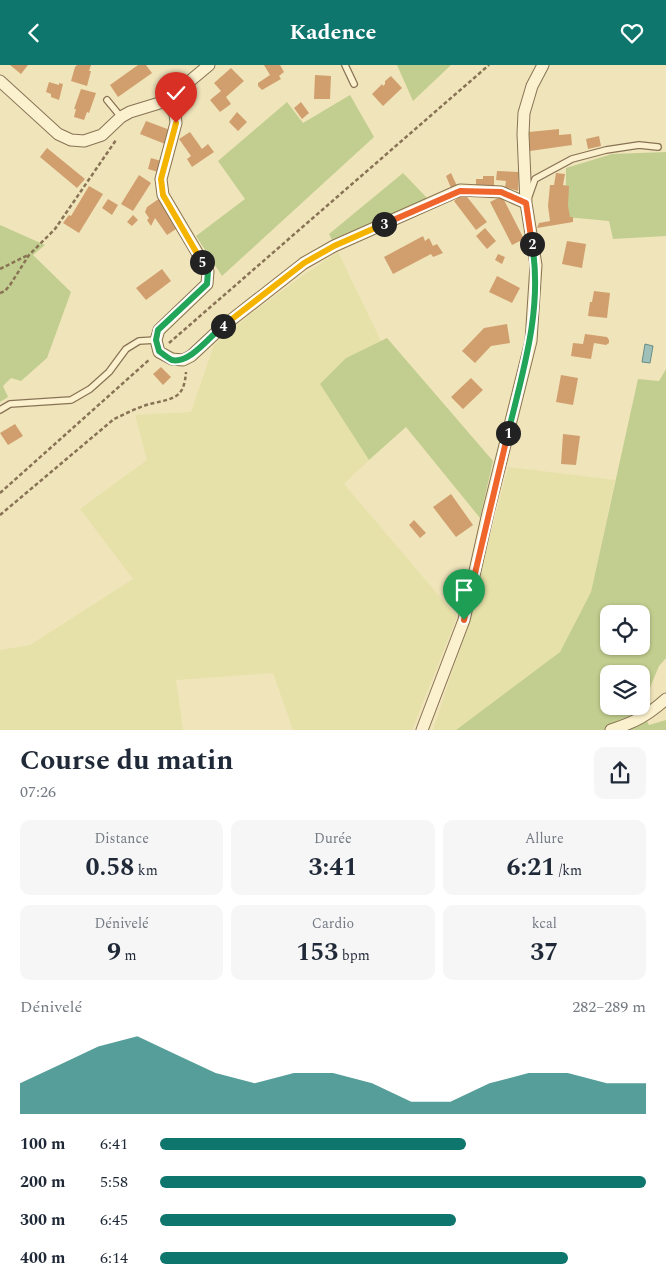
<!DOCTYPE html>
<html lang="fr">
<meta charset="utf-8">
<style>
body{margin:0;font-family:Spectral,serif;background:#f6f6f7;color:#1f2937;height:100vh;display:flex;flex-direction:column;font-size:19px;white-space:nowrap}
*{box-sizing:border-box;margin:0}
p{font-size:16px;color:#747a83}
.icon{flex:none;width:28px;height:28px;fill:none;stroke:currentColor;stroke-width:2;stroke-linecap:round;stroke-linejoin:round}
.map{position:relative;height:665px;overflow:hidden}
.drawer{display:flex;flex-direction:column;background:#fff;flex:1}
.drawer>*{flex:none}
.tools{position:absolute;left:600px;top:540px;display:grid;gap:10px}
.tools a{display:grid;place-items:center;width:50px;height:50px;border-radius:10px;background:#fff;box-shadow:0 1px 4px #0004;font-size:25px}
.pin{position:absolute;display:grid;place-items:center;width:42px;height:42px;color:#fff;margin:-51px -21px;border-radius:50% 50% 50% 0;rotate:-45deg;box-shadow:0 0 5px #0007}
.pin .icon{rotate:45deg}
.km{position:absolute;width:25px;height:25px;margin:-12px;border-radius:50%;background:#222;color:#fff;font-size:14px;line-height:25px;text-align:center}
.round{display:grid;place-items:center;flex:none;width:52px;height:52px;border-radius:10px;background:#f6f6f7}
.overview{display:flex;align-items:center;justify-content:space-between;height:85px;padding:0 20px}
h1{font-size:28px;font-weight:700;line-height:38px}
.stats{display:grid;grid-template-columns:repeat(3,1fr);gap:8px;height:85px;padding:5px 20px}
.stats div{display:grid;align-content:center;border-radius:10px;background:#f6f6f7;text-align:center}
.stats b{font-size:25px;font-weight:700}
.stats small{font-size:14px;font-weight:400}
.stats p{font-size:14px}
.chart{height:140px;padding:10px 20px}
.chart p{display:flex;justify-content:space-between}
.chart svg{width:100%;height:90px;margin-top:5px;fill:#0f766e;opacity:.7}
ul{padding:0 20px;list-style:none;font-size:16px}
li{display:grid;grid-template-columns:80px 60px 1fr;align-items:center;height:38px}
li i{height:12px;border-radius:6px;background:#0f766e}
header{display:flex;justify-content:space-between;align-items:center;height:65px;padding:0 20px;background:#0f766e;color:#fff;font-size:22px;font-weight:700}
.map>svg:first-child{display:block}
</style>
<header><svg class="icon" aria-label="back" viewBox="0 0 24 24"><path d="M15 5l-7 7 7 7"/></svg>Kadence<svg class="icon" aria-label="heart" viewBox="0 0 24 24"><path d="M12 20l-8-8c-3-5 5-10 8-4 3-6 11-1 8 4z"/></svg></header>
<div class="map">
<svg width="666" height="665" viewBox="0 0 666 665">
<rect width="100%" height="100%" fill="#f0e4bb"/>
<path fill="#e6e1a8" d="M338 187 381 276 346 293 320 319 369 395 344 419 457 552 412 665H293L273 608 176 615 183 665H0V585L30 580 133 514 80 444 147 395 135 350 191 347 214 280 248 251 302 211Z
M508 402 615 415 591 527 560 587 456 665H433L466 564Z"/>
<path fill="#c2ce8f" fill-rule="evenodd" d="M397 0H451L413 36Z
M350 30 374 72 222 211 196 171 245 134 218 96 287 37 303 58Z
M666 87V171L613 174 609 156 566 152V103L612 89Z
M403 108 428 134 332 175 329 169Z
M0 160 45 180 33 190 71 227 47 293 21 316 11 313 3 321 8 332 0 337Z
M387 273 493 396 480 453 406 362 369 395 320 319 346 293Z
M666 304V593L659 601 641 644 649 660 666 655V665H456L560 587 591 527 638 314 659 316ZM609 549H641V581H609ZM609 609H641V641H609Z"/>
<path fill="#9fc0b9" stroke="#678e87" d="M645 279 653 281 650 298 642 297Z"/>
<path fill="#d19f6e" d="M10 0H28L21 9Z
M77 0H91L89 6H91L87 21 71 16 75 2Z
M138 0H146L152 8 118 32 110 20Z
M264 0H280L284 7 279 11 281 14 262 25 258 21V18L270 10Z
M231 3 244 16 226 32 231 39 220 47 210 35 221 26 214 18Z
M315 10 331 11 330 34H314Z
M391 11 402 23 383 41 372 29 382 19 383 21 385 19V16Z
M49 17 59 20V18L63 19 59 35 51 32V29L46 27Z
M81 24 96 28 89 48 87 47 84 55 74 52 76 44H74Z
M301 37 309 48 302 54 294 43Z
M237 47 247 57 238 66 229 57Z
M146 56 170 65 165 79 140 69Z
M559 64V70L571 69 572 80 530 86 529 67Z
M190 67 202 84 208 79 214 87 192 102 187 94 191 91 179 74Z
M599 71 601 81 588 84 586 74Z
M47 83 85 114 77 123 40 92Z
M151 93 161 96 158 107 148 104Z
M497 106 519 107 518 126 505 122 506 116 496 115Z
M451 108 457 121 451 123 446 111Z
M556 108 565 109 563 120 569 121 568 141 570 152H573V157L537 163 539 158 550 156 548 141 550 120H554Z
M139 110 151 118 133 146 121 139Z
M483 111H494V121L476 122V114H483Z
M89 121 103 129 79 168 63 158 69 150 71 151Z
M464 128 487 157 476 165 454 136Z
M502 131 524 174 512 180 490 137Z
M160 133 179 162 167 170 155 153 151 161 147 155 149 153 145 147 147 142Z
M108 134 118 140 112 150 102 143Z
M133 150 138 155 132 161 127 157Z
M485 163 496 176 487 184 476 171Z
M423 171 425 176 429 173 433 181 437 179 443 188 433 192 431 189 393 209 384 192Z
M567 176 586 179 582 203 562 199Z
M498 189 505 192 502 199 495 195Z
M162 204 171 216 146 235 136 223Z
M497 211 520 223 512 238 489 227Z
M594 226 610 228 607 253 588 251 590 237H592Z
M507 259 510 278 491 281 475 298 462 286 484 263Z
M585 269 607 272 609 275V278L606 280 594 278 591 294 571 291 573 278 583 279Z
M161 302 171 312 163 320 153 309Z
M561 310 578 313 573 340 556 337Z
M471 313 483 325 463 344 451 332Z
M15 359 23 371 8 380 0 368Z
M563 369 580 371 576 400 561 399Z
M451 429 473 460 456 472 433 442Z
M414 455 426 468 420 473 409 460Z"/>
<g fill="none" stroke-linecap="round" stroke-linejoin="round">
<g stroke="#887354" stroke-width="8">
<path id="lane" d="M345 0 354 19
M107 35 121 52
M529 131 535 114 572 94 606 85 639 80 658 82
M0 345 10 339 71 335 90 324 109 307 126 284 139 276 156 275"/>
</g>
<g stroke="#887354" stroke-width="13">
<path id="street" d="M0 16 58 69 71 75 84 76 102 70 121 52 130 47 166 36 209 0
M166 36 175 49 176 58 161 114 163 130 208 206 207 219 159 265 156 275 159 287 172 294 183 295 191 291 221 263 304 198 334 181 460 125 501 127 526 138
M422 665 464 555 488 448 531 276 536 200 526 138 523 69 524 48 532 21 543 0
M611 665C635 657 647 651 666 634"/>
</g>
<path stroke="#887354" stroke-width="2.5" stroke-dasharray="4 2.5" stroke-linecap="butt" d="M0 204 28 190
M0 228 5 226 10 220 29 190 55 164 116 75
M169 278 489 0
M0 428 150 294
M0 450 114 354C127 348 140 341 154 338 176 333 184 332 186 307"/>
<use href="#lane" stroke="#fbf1ce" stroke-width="5.5"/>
<use href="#street" stroke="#fbf1ce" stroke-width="11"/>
</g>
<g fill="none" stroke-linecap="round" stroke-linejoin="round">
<g stroke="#fff" stroke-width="10">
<path id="split-1" d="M464 555 508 368"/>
</g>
<g stroke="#fff" stroke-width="10">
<path id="split-2" d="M508 368C523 306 543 243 532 179"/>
</g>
<g stroke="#fff" stroke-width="10">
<path id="split-3" d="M384 159 460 126 501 127 526 138 532 179"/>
</g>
<g stroke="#fff" stroke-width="10">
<path id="split-4" d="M223 261 304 198 334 181 384 159"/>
</g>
<g stroke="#fff" stroke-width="10">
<path id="split-5" d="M202 197 208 206 207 219 158 265 156 275 159 286C163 289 168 293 172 295 190 299 210 271 223 261"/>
</g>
<g stroke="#fff" stroke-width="10">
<path id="split-6" d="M176 58 161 114 163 130 202 197"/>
</g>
<use href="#split-1" stroke="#f0652b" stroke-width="6"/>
<use href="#split-2" stroke="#22a559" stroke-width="6"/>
<use href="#split-3" stroke="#f0652b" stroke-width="6"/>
<use href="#split-4" stroke="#f5b400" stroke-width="6"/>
<use href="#split-5" stroke="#22a559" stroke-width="6"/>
<use href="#split-6" stroke="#f5b400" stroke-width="6"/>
</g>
</svg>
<div class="tools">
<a><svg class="icon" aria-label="locate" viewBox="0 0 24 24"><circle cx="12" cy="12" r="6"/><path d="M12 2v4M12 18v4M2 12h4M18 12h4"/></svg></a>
<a><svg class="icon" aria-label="layers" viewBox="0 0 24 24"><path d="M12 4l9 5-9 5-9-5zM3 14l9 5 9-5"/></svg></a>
</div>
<div class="pin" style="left:464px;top:555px;background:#1e9e55"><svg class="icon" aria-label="arrive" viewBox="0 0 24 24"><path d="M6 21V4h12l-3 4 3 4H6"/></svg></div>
<div class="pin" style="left:176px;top:58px;background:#d93025"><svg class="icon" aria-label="check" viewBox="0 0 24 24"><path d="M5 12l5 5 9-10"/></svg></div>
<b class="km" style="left:508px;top:368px">1</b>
<b class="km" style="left:532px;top:179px">2</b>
<b class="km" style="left:384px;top:159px">3</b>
<b class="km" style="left:223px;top:261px">4</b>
<b class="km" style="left:202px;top:197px">5</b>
</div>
<section class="drawer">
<div class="overview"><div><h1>Course du matin</h1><p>07:26</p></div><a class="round"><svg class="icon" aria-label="share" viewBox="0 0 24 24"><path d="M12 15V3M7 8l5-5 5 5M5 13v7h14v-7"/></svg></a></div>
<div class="stats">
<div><p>Distance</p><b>0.58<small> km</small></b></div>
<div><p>Durée</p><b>3:41</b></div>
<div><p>Allure</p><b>6:21<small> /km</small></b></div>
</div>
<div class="stats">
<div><p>Dénivelé</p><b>9<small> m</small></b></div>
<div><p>Cardio</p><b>153<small> bpm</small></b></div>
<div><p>kcal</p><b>37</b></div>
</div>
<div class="chart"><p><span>Dénivelé</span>282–289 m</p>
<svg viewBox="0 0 160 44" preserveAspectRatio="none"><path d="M0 44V29L10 20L20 11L30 6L40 15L50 24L60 29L70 24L80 24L90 29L100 38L110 38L120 29L130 24L140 24L150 29L160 29V44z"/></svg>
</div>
<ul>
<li><b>100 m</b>6:41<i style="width:63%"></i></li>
<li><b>200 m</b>5:58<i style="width:100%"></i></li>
<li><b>300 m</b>6:45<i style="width:61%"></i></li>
<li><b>400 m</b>6:14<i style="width:84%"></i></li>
</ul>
</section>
